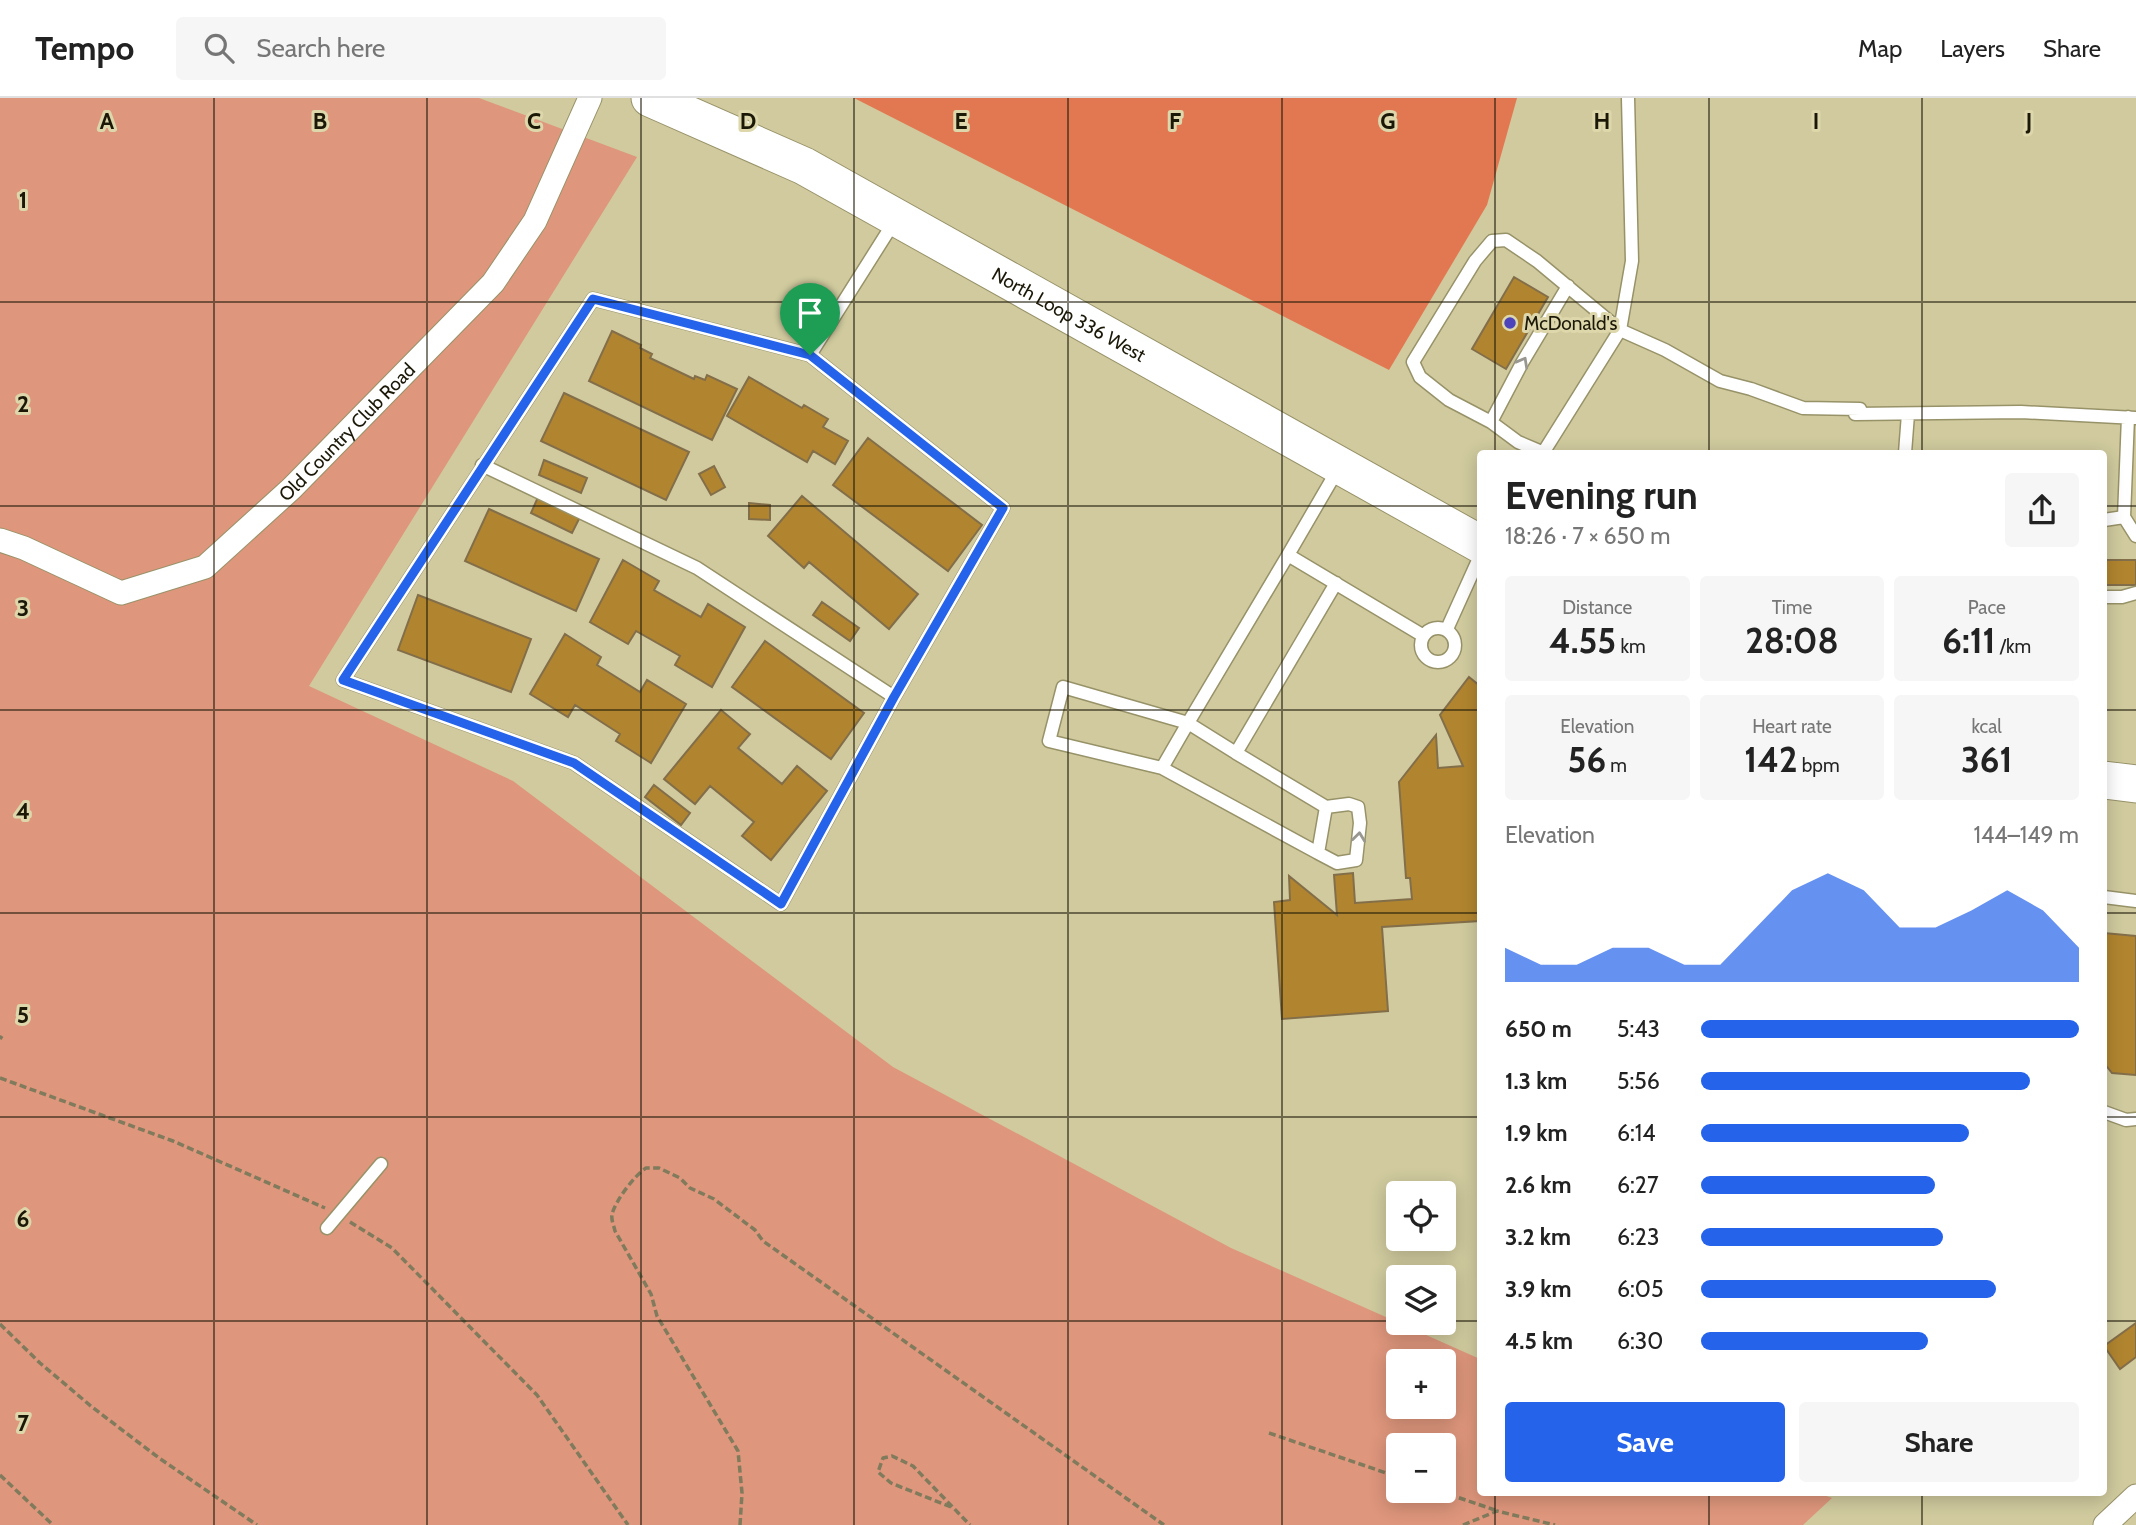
<!DOCTYPE html>
<meta charset="utf-8">
<style>
body{margin:0;font-family:Cabin,sans-serif;background:#f6f6f6;color:#222;height:100vh;display:flex;flex-direction:column;font-size:26px;white-space:nowrap}
*{box-sizing:border-box;margin:0}
p{font-size:23px;color:#767676}
.icon{flex:none;width:38px;height:38px;fill:none;stroke:currentColor;stroke-width:2;stroke-linecap:round;stroke-linejoin:round}
.map{position:relative;flex:1;overflow:hidden}
.panel{position:absolute;left:1477px;top:352px;width:630px;height:1046px;display:flex;flex-direction:column;background:#fff;border-radius:7px;box-shadow:0 4px 18px #0003}
.panel>*{flex:none}
.fabs{position:absolute;left:1386px;top:1083px;display:grid;gap:14px}
.fabs a{display:grid;place-items:center;width:70px;height:70px;border-radius:7px;background:#fff;box-shadow:0 4px 18px #0003;font-size:35px}
.pin{position:absolute;display:grid;place-items:center;width:60px;height:60px;color:#fff;margin:-72px -30px;border-radius:50% 50% 50% 0;rotate:-45deg;box-shadow:0 0 7px #0007}
.pin .icon{rotate:45deg}
.round{display:grid;place-items:center;flex:none;width:74px;height:74px;border-radius:7px;background:#f6f6f6}
.head{display:flex;align-items:center;justify-content:space-between;height:119px;padding:0 28px}
h1{font-size:38px;font-weight:800;line-height:52px}
.figures{display:grid;grid-template-columns:repeat(3,1fr);gap:10px;height:119px;padding:7px 28px}
.figures div{display:grid;align-content:center;border-radius:7px;background:#f6f6f6;text-align:center}
.figures b{font-size:35px;font-weight:800}
.figures small{font-size:19px;font-weight:400}
.figures p{font-size:19px}
.chart{height:196px;padding:14px 28px}
.chart p{display:flex;justify-content:space-between}
.chart svg{width:100%;height:126px;margin-top:7px;fill:#2563eb;opacity:.7}
.button{display:flex;gap:14px;margin-top:auto;padding:14px 28px}
.button a{flex:1;height:80px;border-radius:7px;background:#2563eb;color:#fff;font-size:28px;font-weight:800;line-height:80px;text-align:center}
.button a+a{background:#f6f6f6;color:#222}
ul{padding:0 28px;list-style:none;font-size:23px}
li{display:grid;grid-template-columns:112px 84px 1fr;align-items:center;height:52px}
li i{height:18px;border-radius:9px;background:#2563eb}
header{display:flex;align-items:center;gap:42px;box-sizing:border-box;height:98px;padding:0 35px;background:#fff;border-bottom:2px solid #e0e0e0}
header strong{font-size:33px}
nav{display:flex;gap:38px;margin-inline-start:auto;font-size:24px}
.search{width:490px;height:63px;background:#f6f6f6;display:flex;align-items:center;gap:18px;box-sizing:border-box;padding:0 24px;border-radius:7px;color:#767676;font-size:26px}
.map>svg:first-child{display:block}
</style>
<header>
<strong>Tempo</strong>
<div class="search"><svg class="icon" aria-label="search" viewBox="0 0 24 24"><circle cx="10" cy="10" r="6"/><path d="M15 15l6 6"/></svg>Search here</div>
<nav><a>Map</a><a>Layers</a><a>Share</a></nav>
</header>
<div class="map">
<svg width="2136" height="1427" viewBox="0 0 2136 1427">
<rect width="100%" height="100%" fill="#d0ca9e"/>
<path fill="#de967c" fill-rule="evenodd" d="M0 0H479L637 59 309 588 513 683 893 969 1231 1150 1480 1261V1395H1818L1832 1400 1803 1427H0ZM1398 1264H1444V1309H1398ZM1398 1348H1444V1393H1398Z"/>
<path fill="#e27851" d="M854 0H1517L1487 107 1389 272Z"/>
<path fill="#b1852f" stroke="#836e4a" stroke-width="2" d="M1514 179 1548 199 1506 271 1472 251Z
M612 233 641 247 640 250 652 256 650 260 694 281 695 278 705 282 707 277 737 291 712 342 589 283Z
M749 279 802 310 804 307 828 321 823 329 848 343 835 366 813 353 807 364 727 318Z
M564 295 689 354 666 402 541 343Z
M868 340 982 427 948 473 833 387Z
M544 362 587 380 581 395 539 377Z
M714 368 725 389 711 397 699 376Z
M802 398 918 496 889 531 809 464 804 470 768 438Z
M538 399 580 419 572 435 531 415Z
M749 405 770 407V422L749 421Z
M489 411 599 461 576 513 465 463Z
M623 462 659 483 654 492 701 519 708 506 745 529 712 589 675 567 680 558 636 533 628 546 590 524Z
M2104 462H2136V487H2104Z
M418 497 531 541 511 594 398 552Z
M822 504 859 530 850 543 813 517Z
M565 536 601 559 597 567 640 594 647 582 686 606 651 665 616 643 620 636 575 607 568 619 530 596Z
M765 543 864 615 831 661 732 589Z
M1469 579 1480 588V823L1382 829 1388 913 1282 921 1274 804 1290 802 1289 778 1337 817 1334 777 1353 775 1355 805 1412 801 1410 780H1406L1399 684 1436 637 1438 670 1463 668 1440 617Z
M721 612 750 636 738 650 782 686 797 668 827 693 771 762 742 738 754 724 710 688 695 706 664 681Z
M654 687 690 715 681 727 645 699Z
M2104 835 2136 838V977L2112 975 2104 965Z
M2136 1225V1259L2120 1271 2104 1248Z"/>
<g fill="none" stroke-linecap="round" stroke-linejoin="round">
<g stroke="#989269" stroke-width="15">
<path id="lane" d="M593 201 810 257 1003 410 894 599 781 806 574 665 343 582Z
M810 257 894 124
M1491 324 1522 265 1568 188
M1543 355 1620 232 1632 163 1628 0
M1544 355 1518 344 1491 324 1449 302 1420 279 1413 264 1475 163 1492 143 1506 142 1537 163 1620 232 1665 252 1720 283 1751 291 1803 310 1860 311 1855 316 2021 314 2136 320
M1905 355 1908 316
M482 367 697 470 894 599
M1338 371 1288 457 1422 537
M2124 419 2136 438
M2104 422 2124 419 2128 319
M1288 457 1188 625 1236 655 1336 485
M2104 499H2122L2136 495
M1421 547a17 17 0 1 1 34 0a17 17 0 1 1-34 0Z
M1447 531 1480 458
M1162 670 1188 625 1063 589 1049 643 1162 670 1318 755 1326 709 1236 655
M1318 755 1337 765 1356 762 1360 725 1358 709 1349 706 1326 709
M2104 799 2136 803
M2104 1014 2126 1022 2136 1021
M327 1130 381 1066"/>
</g>
<g stroke="#989269" stroke-width="25">
<g id="street">
<path id="s1" d="M0 442 24 450 121 495 205 469 292 390 493 185 535 123 590 0"/>
<path d="M2105 1427 2136 1398"/>
</g>
</g>
<g stroke="#989269" stroke-width="39">
<g id="primary">
<path id="s2" d="M650 0 804 68 1480 446"/>
<path d="M2104 682 2136 686"/>
</g>
</g>
<path stroke="#807b5c" stroke-width="3.5" stroke-dasharray="7 3.5" stroke-linecap="butt" d="M0 941 2 938
M0 980 173 1043 325 1110
M350 1124 392 1150 537 1297 628 1427
M0 1226 40 1265 92 1309 159 1360 257 1427
M1269 1335 1398 1379
M0 1377 53 1427
M1439 1393 1495 1412
M951 1409 891 1385 878 1374 883 1360 892 1358 913 1368 970 1427
M740 1427 742 1395 738 1353 657 1218 651 1196 615 1133C614 1128 611 1122 612 1116 616 1102 634 1078 646 1070H659L680 1080 690 1090 714 1101 755 1132 763 1143 1164 1427
M1463 1427 1497 1413 1555 1427"/>
<use href="#lane" stroke="#fff" stroke-width="12"/>
<use href="#street" stroke="#fff" stroke-width="23"/>
<use href="#primary" stroke="#fff" stroke-width="37"/>
</g>
<defs><path id="oneway-chevron" d="M-2-3.5L2.5 0L-2 3.5" fill="none" stroke-width="1.6" stroke-linecap="round" stroke-linejoin="round" transform="scale(1.75)"/></defs>
<g stroke="#989790">
<use href="#oneway-chevron" transform="translate(1523 264) rotate(-61)"/>
<use href="#oneway-chevron" transform="translate(1359 739) rotate(-83)"/>
</g>
<g fill="none" stroke-linecap="round" stroke-linejoin="round">
<g stroke="#fff" stroke-width="14">
<path id="route" d="M593 201 810 257 1003 410 894 599 781 806 574 665 343 582Z"/>
</g>
<use href="#route" stroke="#2563eb" stroke-width="9"/>
</g>
<path fill="none" stroke="#1b1808" stroke-width="2" stroke-opacity="0.55" d="M214 0V1427M427 0V1427M641 0V1427M854 0V1427M1068 0V1427M1282 0V1427M1495 0V355M1709 0V355M1922 0V355M0 204H2136M0 408H1480M2104 408H2136M0 612H1480M2104 612H2136M0 815H1480M2104 815H2136M0 1019H1480M2104 1019H2136M0 1223H1398M1444 1223H1480M2104 1223H2136M1495 1395V1427M1709 1395V1427M1922 1395V1427"/>
<circle fill="#4d44bb" stroke="#ddd7ab" stroke-width="2.5" cx="1510" cy="225" r="7"/>
<g text-anchor="middle" stroke-width="6" stroke-linejoin="round" paint-order="stroke">
<g font-size="19" fill="#1b1808" stroke="#ddd7ab">
<text dy="7" stroke="none"><textPath href="#s2" startOffset="472">North Loop 336 West</textPath></text>
<text dy="7" stroke="none"><textPath href="#s1" startOffset="416">Old Country Club Road</textPath></text>
</g>
<g font-size="19" fill="#1b1808" stroke="#ddd7ab" text-anchor="start">
<text x="1524" y="232">McDonald's</text>
</g>
</g>
<g font-size="23" text-anchor="middle" font-weight="bold" fill="#1b1808" stroke="#ddd7ab" stroke-width="6" stroke-linejoin="round" paint-order="stroke">
<text x="107" y="31">A</text>
<text x="320" y="31">B</text>
<text x="534" y="31">C</text>
<text x="748" y="31">D</text>
<text x="961" y="31">E</text>
<text x="1175" y="31">F</text>
<text x="1388" y="31">G</text>
<text x="1602" y="31">H</text>
<text x="1816" y="31">I</text>
<text x="2029" y="31">J</text>
<text x="23" y="110">1</text>
<text x="23" y="314">2</text>
<text x="23" y="518">3</text>
<text x="23" y="721">4</text>
<text x="23" y="925">5</text>
<text x="23" y="1129">6</text>
<text x="23" y="1333">7</text>
</g>
</svg>
<div class="fabs">
<a><svg class="icon" aria-label="locate" viewBox="0 0 24 24"><circle cx="12" cy="12" r="6"/><path d="M12 2v4M12 18v4M2 12h4M18 12h4"/></svg></a>
<a><svg class="icon" aria-label="layers" viewBox="0 0 24 24"><path d="M12 4l9 5-9 5-9-5zM3 14l9 5 9-5"/></svg></a>
<a>+</a>
<a>−</a>
</div>
<div class="pin" style="left:810px;top:257px;background:#1e9e55"><svg class="icon" aria-label="arrive" viewBox="0 0 24 24"><path d="M6 21V4h12l-3 4 3 4H6"/></svg></div>
<section class="panel">
<div class="head"><div><h1>Evening run</h1><p>18:26 · 7 × 650 m</p></div><a class="round"><svg class="icon" aria-label="share" viewBox="0 0 24 24"><path d="M12 15V3M7 8l5-5 5 5M5 13v7h14v-7"/></svg></a></div>
<div class="figures">
<div><p>Distance</p><b>4.55<small> km</small></b></div>
<div><p>Time</p><b>28:08</b></div>
<div><p>Pace</p><b>6:11<small> /km</small></b></div>
</div>
<div class="figures">
<div><p>Elevation</p><b>56<small> m</small></b></div>
<div><p>Heart rate</p><b>142<small> bpm</small></b></div>
<div><p>kcal</p><b>361</b></div>
</div>
<div class="chart"><p><span>Elevation</span>144–149 m</p>
<svg viewBox="0 0 160 44" preserveAspectRatio="none"><path d="M0 44V32L10 38L20 38L30 32L40 32L50 38L60 38L70 25L80 12L90 6L100 12L110 25L120 25L130 19L140 12L150 19L160 32V44z"/></svg>
</div>
<ul>
<li><b>650 m</b>5:43<i style="width:100%"></i></li>
<li><b>1.3 km</b>5:56<i style="width:87%"></i></li>
<li><b>1.9 km</b>6:14<i style="width:71%"></i></li>
<li><b>2.6 km</b>6:27<i style="width:62%"></i></li>
<li><b>3.2 km</b>6:23<i style="width:64%"></i></li>
<li><b>3.9 km</b>6:05<i style="width:78%"></i></li>
<li><b>4.5 km</b>6:30<i style="width:60%"></i></li>
</ul>
<div class="button"><a>Save</a><a>Share</a></div>
</section>
</div>
